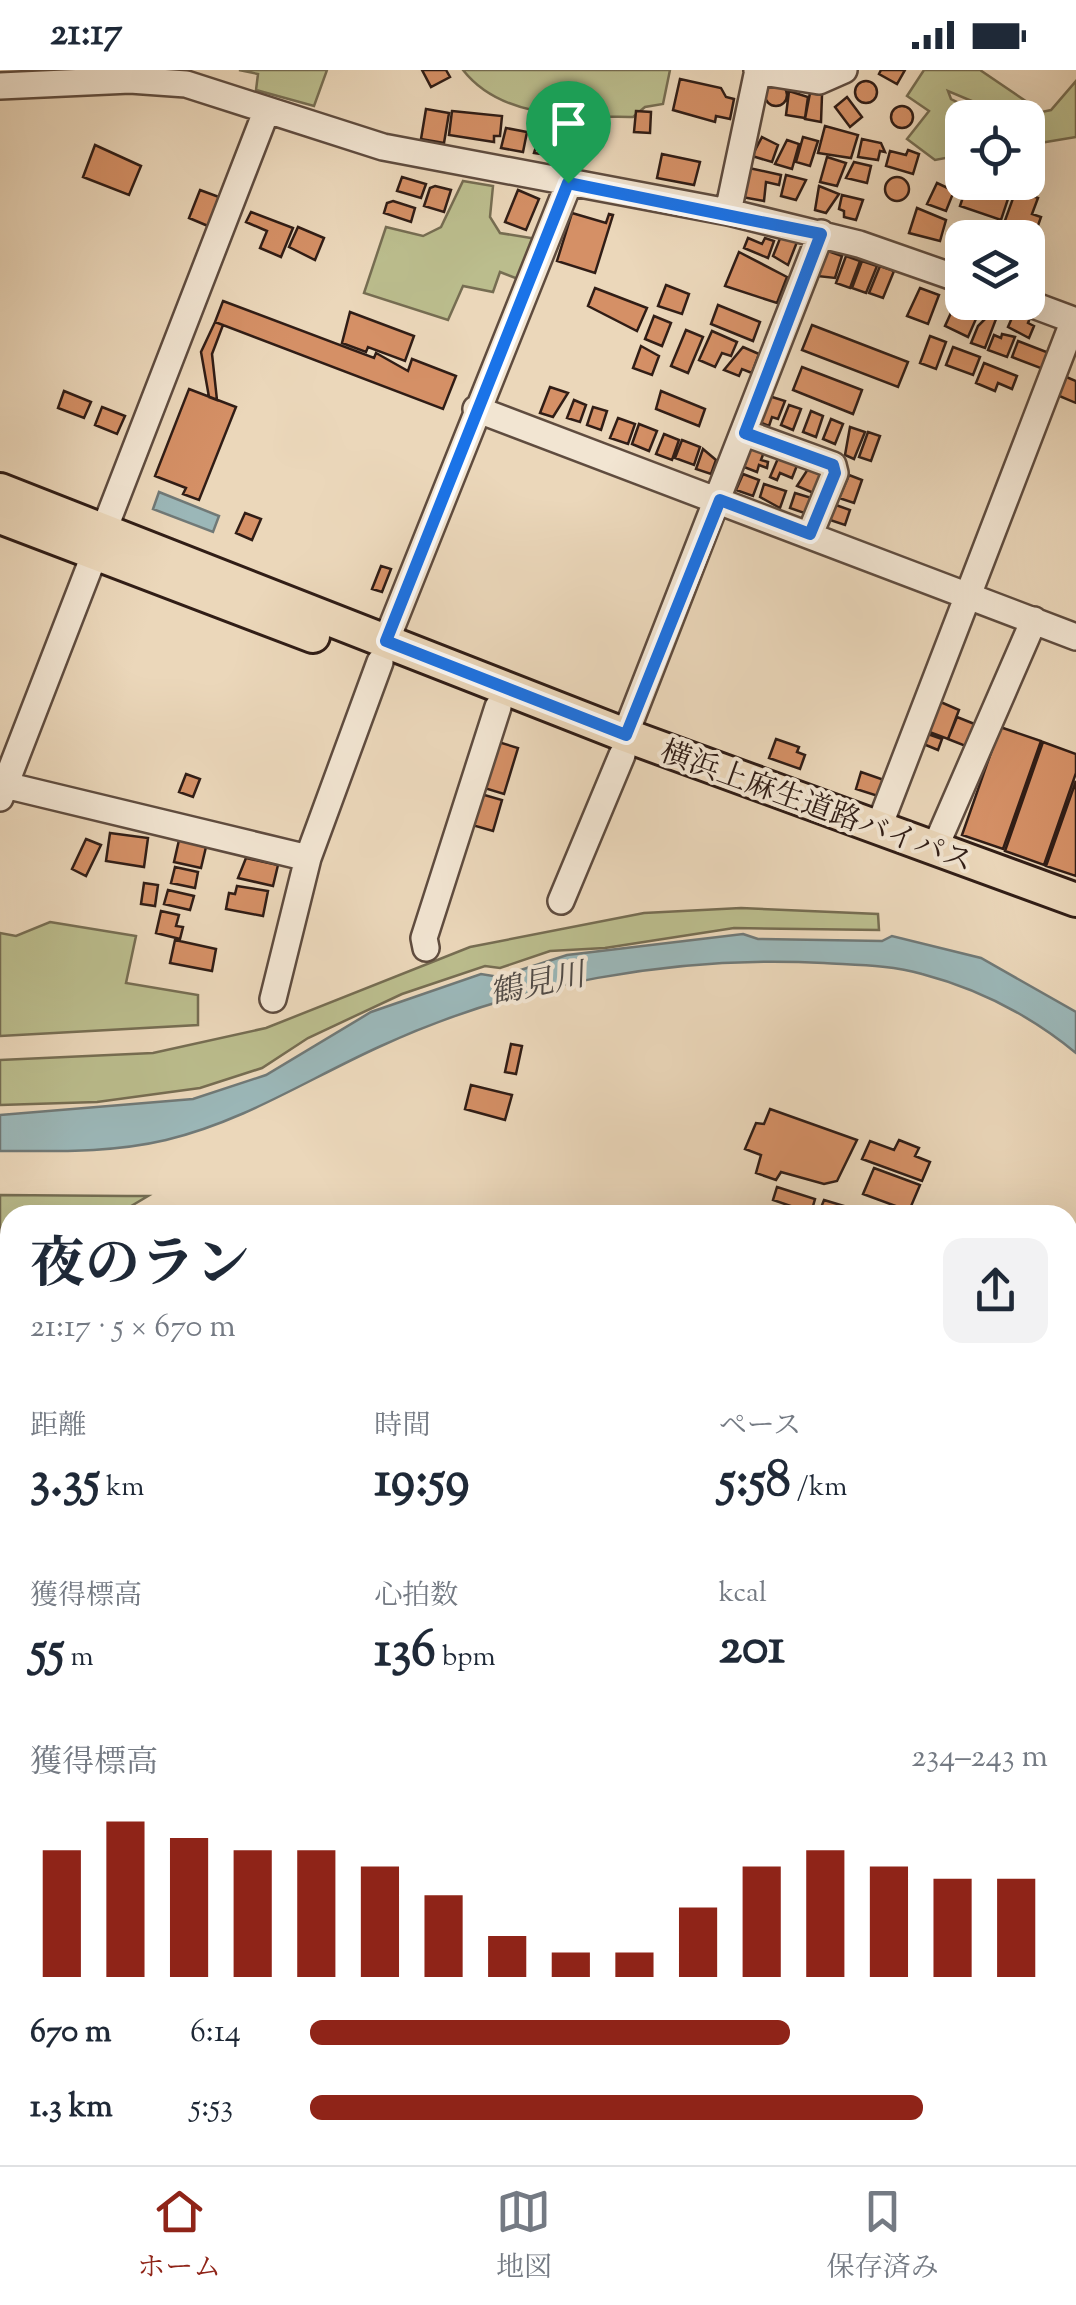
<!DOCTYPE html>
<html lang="ja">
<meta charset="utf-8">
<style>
body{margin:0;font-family:"Sorts Mill Goudy","Noto Serif JP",serif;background:#f2f2f3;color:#1f2937;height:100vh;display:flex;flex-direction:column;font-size:38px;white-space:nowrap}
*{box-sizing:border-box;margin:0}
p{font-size:32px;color:#747a83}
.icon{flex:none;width:55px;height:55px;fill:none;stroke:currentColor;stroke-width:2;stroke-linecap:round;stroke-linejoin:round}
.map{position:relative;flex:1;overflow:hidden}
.sheet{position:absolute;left:0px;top:1135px;width:1078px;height:960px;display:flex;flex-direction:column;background:#fff;border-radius:30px 30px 0 0;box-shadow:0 10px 40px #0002}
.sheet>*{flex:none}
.controls{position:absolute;left:945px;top:30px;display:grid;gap:20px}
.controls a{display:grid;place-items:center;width:100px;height:100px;border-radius:20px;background:#fff;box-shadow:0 10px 40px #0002;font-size:50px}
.pin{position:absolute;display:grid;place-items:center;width:85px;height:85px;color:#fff;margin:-102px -42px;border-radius:50% 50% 50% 0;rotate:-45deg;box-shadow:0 0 10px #0007}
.pin .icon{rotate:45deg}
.round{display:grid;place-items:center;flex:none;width:105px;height:105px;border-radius:20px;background:#f2f2f3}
.summary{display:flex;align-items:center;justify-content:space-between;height:170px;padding:0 30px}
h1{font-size:55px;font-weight:700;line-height:75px}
.figures{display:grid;grid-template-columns:repeat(3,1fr);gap:15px;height:170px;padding:10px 30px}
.figures div{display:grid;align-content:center}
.figures b{font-size:50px;font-weight:700}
.figures small{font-size:28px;font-weight:400}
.figures p{font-size:28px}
.chart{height:280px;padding:20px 30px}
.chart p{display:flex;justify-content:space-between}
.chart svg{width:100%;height:180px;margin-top:10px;stroke:#8f2418;stroke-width:6}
ul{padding:0 30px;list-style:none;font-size:32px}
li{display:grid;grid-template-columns:160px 120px 1fr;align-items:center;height:75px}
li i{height:25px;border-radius:12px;background:#8f2418}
.status{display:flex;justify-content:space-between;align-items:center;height:70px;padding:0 50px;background:#fff;direction:ltr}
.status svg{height:28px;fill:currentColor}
.dock{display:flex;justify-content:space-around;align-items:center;height:140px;border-top:2px solid #e0e1e3;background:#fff;font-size:28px;color:#747a83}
.dock a{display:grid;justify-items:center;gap:5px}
.dock .current{color:#8f2418}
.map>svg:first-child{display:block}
</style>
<div class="status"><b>21:17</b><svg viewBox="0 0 49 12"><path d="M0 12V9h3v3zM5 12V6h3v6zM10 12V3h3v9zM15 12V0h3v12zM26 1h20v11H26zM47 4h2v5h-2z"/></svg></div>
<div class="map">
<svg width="1076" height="2095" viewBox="0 0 1076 2095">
<rect width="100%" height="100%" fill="#ebd7ba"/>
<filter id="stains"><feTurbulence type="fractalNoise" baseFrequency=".002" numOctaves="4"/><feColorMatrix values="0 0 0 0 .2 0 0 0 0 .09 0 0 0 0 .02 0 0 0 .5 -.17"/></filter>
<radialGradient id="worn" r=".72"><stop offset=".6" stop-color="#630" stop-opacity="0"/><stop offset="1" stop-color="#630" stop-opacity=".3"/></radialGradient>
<path fill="#bbbd8d" stroke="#766d52" stroke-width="2.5" d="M239 0H327L314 36 256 20 258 4Z
M463 0H670L663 34 645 37 633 47C576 46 502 50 463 0Z
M924 0H980L1042 42 1051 40 1076 11V67L1028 75V48L1017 47 1036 42H998L948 21 951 29 988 47 962 48V85L935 90 907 69 929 41 907 26Z
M463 111 493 116 490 147 500 163 537 169 518 209 500 202 493 222 463 216 448 250 364 223 386 157 423 166 441 157Z
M741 838 878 844 879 860 734 858 605 878 550 881 500 898 485 896 402 924 308 968 262 998 200 1018 97 1032 0 1035V990L153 983 266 958 470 877 644 843Z
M50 852 136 866 126 913 198 925V955L0 966V863L16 866Z
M0 1125 127 1126H148L116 1145H10V1179L0 1172Z"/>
<path fill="#9bb7b8" stroke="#707977" stroke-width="2.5" d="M159 422 219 446 213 462 153 439Z
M743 864 758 869 882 871 892 866 981 888 1076 942V983C1031 946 979 919 922 904 891 895 856 895 824 893 674 885 518 913 381 976 308 1009 245 1051 166 1070 111 1083 57 1081 0 1081V1045L193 1029 266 1005 371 942 481 904 499 907 567 885Z"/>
<path fill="#d59066" stroke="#301d16" stroke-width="2.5" d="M422 0H446L450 7 431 17Z
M881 0H905L897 14 879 4Z
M680 9 721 18 726 27 734 29 730 49 716 46 715 52 673 40Z
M855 22a11 11 0 1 1 22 0a11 11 0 1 1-22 0Z
M765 25a11 11 0 1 1 22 0a11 11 0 1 1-22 0Z
M789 21 808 27 805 48 786 45Z
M810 23 822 25 821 52 805 49Z
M847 27 862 47 850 57 835 37Z
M891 47a11 11 0 1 1 22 0a11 11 0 1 1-22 0Z
M426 39 449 43 444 73 421 69Z
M452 41 502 46 500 66H494V72L449 65Z
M636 41 651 42 650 63 634 62Z
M556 53 571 55 569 78 553 80Z
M825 56 858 65 851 88 818 83Z
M506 58 527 62 523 82 501 78Z
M541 61 551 62 548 85 534 83Z
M762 67 778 75 772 92 752 86Z
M803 67 818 71 810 96 796 92Z
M862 69 881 73 885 82 880 81 878 90 858 87Z
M787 70 799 74 792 99 775 94Z
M95 75 141 96 129 125 83 107Z
M908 80 919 84 913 104 886 96 890 81 906 85Z
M662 84 700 92 694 115 657 108Z
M827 87 846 93 837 116 820 112Z
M854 92 871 96 867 113 846 108Z
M749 98 781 105 779 115 766 112 764 131 742 127Z
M786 105 806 110 796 130 781 126Z
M402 107 426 114 421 128 397 121Z
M885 119a12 12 0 1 1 24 0a12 12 0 1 1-24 0Z
M968 112 1013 114 1001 150 960 136Z
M937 113 954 121 946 141 927 134Z
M435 116 451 120 444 142 424 136 430 118Z
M819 116 839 124 826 143 815 140Z
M200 120 219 127 208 156 189 148Z
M518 120 539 129 526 160 505 152Z
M1016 120 1038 128 1032 144 1041 147 1034 167 1003 156Z
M842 125 863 130 856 150 844 147V141L839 139Z
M393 131 415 138 411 152 384 143 387 133Z
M917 138 946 150 940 171 909 163Z
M251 142 293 158 281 187 260 178 267 161 246 152Z
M572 143 606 153 609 144 613 145 595 203 557 191Z
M298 157 324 168 315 190 289 177Z
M781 166 797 172 788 195 773 186Z
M748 168 762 174 765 168 774 171 768 188 744 178Z
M825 180 842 186 835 208 817 206Z
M739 182 787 207 777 233 725 216Z
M846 186 860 191 850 218 836 213Z
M862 191 877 196 866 223 852 218Z
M880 196 894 201 883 228 869 223Z
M666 215 689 224 682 244 658 236Z
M595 218 647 238 637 261 588 236Z
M920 218 939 225 928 254 907 246Z
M223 231 374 288 376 283 408 301 412 289 456 306 443 339 215 252Z
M956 232 979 242 968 267 945 256Z
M718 235 760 252 753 271 711 254Z
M350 242 414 266 405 291 368 277 366 282 342 273Z
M1014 243 1030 248 1028 253 1034 256 1029 268 1008 257Z
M654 246 671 253 662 276 645 269Z
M988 246 996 249 985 278 971 273 978 256Z
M215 252 223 255 212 284 217 330 209 327 201 282Z
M812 255 908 292 898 317 802 280Z
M686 260 703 267 688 303 671 296Z
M712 261 737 272 731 286 722 283 715 297 699 290Z
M1002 264 1015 267 1007 287 988 280 994 265 1001 268Z
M930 266 946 272 936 299 920 293Z
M1018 271 1049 283 1043 299 1012 287Z
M641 276 659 286 652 305 633 298Z
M743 277 759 284 752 303 742 299 739 306 724 300Z
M953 277 980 287 973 305 946 295Z
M984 293 1017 306 1012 319 998 313 995 321 976 313Z
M802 297 862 320 853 344 793 320Z
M1064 306 1076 311V333L1057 325Z
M550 317 568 323 553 347 540 343Z
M189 319 236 337 199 430 183 424 186 418 155 406Z
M64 321 91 332 84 348 58 338Z
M661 321 705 339 699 356 656 339Z
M769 326 785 331 778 349 772 347 769 356 759 352Z
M574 330 586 335 580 352 567 348Z
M789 335 801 339 793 360 781 355Z
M102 337 125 346 117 364 95 355Z
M593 337 607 341 601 360 587 355Z
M811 341 823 346 816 367 803 362Z
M618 348 635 354 628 374 610 368Z
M831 349 843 354 835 374 823 369Z
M639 354 657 361 649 381 632 374Z
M850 357 865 362 854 389 845 385Z
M868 362 880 366 871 391 859 387Z
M664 364 679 370 672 390 656 384Z
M682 370 700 377 694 395 675 388Z
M751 377 764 382 761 390 768 392 767 398 759 395 757 402 744 397Z
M703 379 716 390 711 404 696 399Z
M779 386 798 393 792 408 780 403 777 410 770 407Z
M808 399 823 406 816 424 797 416Z
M743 404 759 410 753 426 736 420Z
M849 405 862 410 854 433 839 428Z
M764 414 786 421 780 438 760 427Z
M795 423 815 429 810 445 790 438Z
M833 434 850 440 845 455 827 449Z
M245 443 261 449 252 470 236 463Z
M381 496 391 499 382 522 372 519Z
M936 630 959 640 948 669 924 660Z
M957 647 977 655 968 677 948 669Z
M1000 657 1041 671 1003 779 962 765Z
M925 663 942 669 938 680 921 673Z
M776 669 799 677 797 682 805 685 800 699 769 688Z
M495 671 518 678 504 724 481 717Z
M1043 672 1076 684V703L1044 795 1005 781Z
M861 702 887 711 881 727 856 719Z
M186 704 200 709 193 727 179 722Z
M1076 711V806L1046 796Z
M481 724 502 730 493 761 472 755Z
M110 763 148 768 144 797 106 791Z
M86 769 101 775 86 806 72 799Z
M179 770 206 777 201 798 174 792Z
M246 788 278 795 273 816 238 808Z
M175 797 198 802 195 818 171 813Z
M144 813 158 815 155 836 141 834Z
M237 816 268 821 263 846 226 839 229 823 235 824Z
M168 820 194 826 190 840 164 834Z
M161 841 179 845 176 856 183 857 180 869 156 863Z
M175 870 216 879 212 901 170 893Z
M511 974 522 976 516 1004 505 1002Z
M471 1015 512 1025 505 1050 465 1039Z
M770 1039 857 1070 837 1111 824 1114 781 1102 776 1110 756 1103 761 1085 745 1079 756 1053 764 1054Z
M899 1070 919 1078 915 1086 930 1092 922 1111 862 1089 870 1071 894 1080Z
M874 1098 920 1115 909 1141 863 1124Z
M777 1117 815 1129 811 1143 773 1130Z
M824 1130 851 1138 849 1145H818Z
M1068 1278 1076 1279V1327L1068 1326Z
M4 1347 10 1368 4 1371 0 1349Z
M1068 1365 1076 1366V1415L1068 1414Z
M1068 1450 1076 1451V1501L1068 1500Z
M1068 1693 1076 1698 1071 1719 1068 1717Z
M1069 1921 1076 1925V1946L1068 1942Z
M10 1933V1950L0 1954V1936Z
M10 1983V2000L0 2003V1986Z
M9 2033 10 2055 0 2058V2036Z
M10 2076V2085H49L21 2095H0V2080Z
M106 2085H132L134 2090 110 2095Z
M214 2085H236L240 2095H205L203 2089Z
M550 2085H579L581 2094 564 2095 562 2087 551 2091Z
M650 2085H677L678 2095H648Z
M845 2085H913L916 2086 912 2095H887Z"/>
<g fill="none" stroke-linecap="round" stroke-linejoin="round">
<g stroke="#5f4c3f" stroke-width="30">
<path id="minor" d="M757 1 819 11 844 0
M0 16 130 10 186 14 383 77 728 142 859 174 962 210
M728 142 758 0
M1025 232 1076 251
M476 339 1076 567
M745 363 833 395 835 403 810 464
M386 571 569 113
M625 665 821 163
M5 715 308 788
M0 728 266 42
M878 759 1074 250
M934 780 1034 550
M561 831 622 685
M426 878 424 868 498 637
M273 929 308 788 380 592
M0 1324 10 1318
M0 1490 10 1494
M0 1581 10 1553
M1068 1597 1076 1606
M0 1665 10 1669
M0 1815 10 1825
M1068 1828 1076 1833
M1068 1884 1076 1869
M1068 2014 1076 2016
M153 2085 157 2095
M623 2085 625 2095
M1026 2085 1068 2095
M260 2087 263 2095
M441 2095 473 2085
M947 2095 953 2085"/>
</g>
<g stroke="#301d16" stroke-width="38">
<path id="major" d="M0 420 625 665 1076 830
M0 447 313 566"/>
</g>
<use href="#minor" stroke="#f2e5d2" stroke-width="25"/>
<use href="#major" stroke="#ebd7ba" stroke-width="32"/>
</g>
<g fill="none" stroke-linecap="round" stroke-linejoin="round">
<g stroke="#fff" stroke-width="20">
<path id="route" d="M568 113 821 164 745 363 833 395 835 403 810 464 720 430 626 665 386 571Z"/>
</g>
<use href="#route" stroke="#1a73e8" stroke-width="12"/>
</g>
<g text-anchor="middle" stroke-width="8" stroke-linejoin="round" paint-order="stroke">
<g font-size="30" fill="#301d16" stroke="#f2e5d2">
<text transform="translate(817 736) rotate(20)" y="10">横浜上麻生道路バイパス</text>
</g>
<g font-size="32" font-style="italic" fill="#504b47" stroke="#f2e5d2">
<text transform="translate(537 913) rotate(-12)" y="11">鶴見川</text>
</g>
</g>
<rect width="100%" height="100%" filter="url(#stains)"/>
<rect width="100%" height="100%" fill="url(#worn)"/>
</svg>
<div class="controls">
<a><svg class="icon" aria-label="locate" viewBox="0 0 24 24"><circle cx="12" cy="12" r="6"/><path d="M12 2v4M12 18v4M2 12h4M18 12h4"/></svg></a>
<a><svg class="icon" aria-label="layers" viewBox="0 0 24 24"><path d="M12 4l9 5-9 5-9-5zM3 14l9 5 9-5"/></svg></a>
</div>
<div class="pin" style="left:568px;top:113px;background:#1e9e55"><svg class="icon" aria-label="arrive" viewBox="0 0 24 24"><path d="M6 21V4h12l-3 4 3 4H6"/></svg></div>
<section class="sheet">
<div class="summary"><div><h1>夜のラン</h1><p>21:17 · 5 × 670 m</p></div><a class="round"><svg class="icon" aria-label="share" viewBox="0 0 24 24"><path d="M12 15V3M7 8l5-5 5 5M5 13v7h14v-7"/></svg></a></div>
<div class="figures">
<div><p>距離</p><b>3.35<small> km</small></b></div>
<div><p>時間</p><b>19:59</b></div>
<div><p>ペース</p><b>5:58<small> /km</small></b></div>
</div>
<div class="figures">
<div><p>獲得標高</p><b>55<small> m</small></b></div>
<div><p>心拍数</p><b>136<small> bpm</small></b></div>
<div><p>kcal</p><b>201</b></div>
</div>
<div class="chart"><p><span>獲得標高</span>234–243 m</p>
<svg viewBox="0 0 160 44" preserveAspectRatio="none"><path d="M5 44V13M15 44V6M25 44V10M35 44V13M45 44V13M55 44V17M65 44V24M75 44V34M85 44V38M95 44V38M105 44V27M115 44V17M125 44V13M135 44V17M145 44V20M155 44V20"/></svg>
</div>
<ul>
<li><b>670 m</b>6:14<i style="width:65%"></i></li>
<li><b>1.3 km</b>5:53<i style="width:83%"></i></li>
</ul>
</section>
</div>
<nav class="dock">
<a class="current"><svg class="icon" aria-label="home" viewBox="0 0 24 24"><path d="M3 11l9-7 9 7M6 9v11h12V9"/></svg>ホーム</a>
<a><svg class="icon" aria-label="map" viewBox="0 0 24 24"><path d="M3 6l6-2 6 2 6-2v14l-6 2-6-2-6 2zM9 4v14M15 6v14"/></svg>地図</a>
<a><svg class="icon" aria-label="saved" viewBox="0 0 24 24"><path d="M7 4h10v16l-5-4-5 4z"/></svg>保存済み</a>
</nav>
